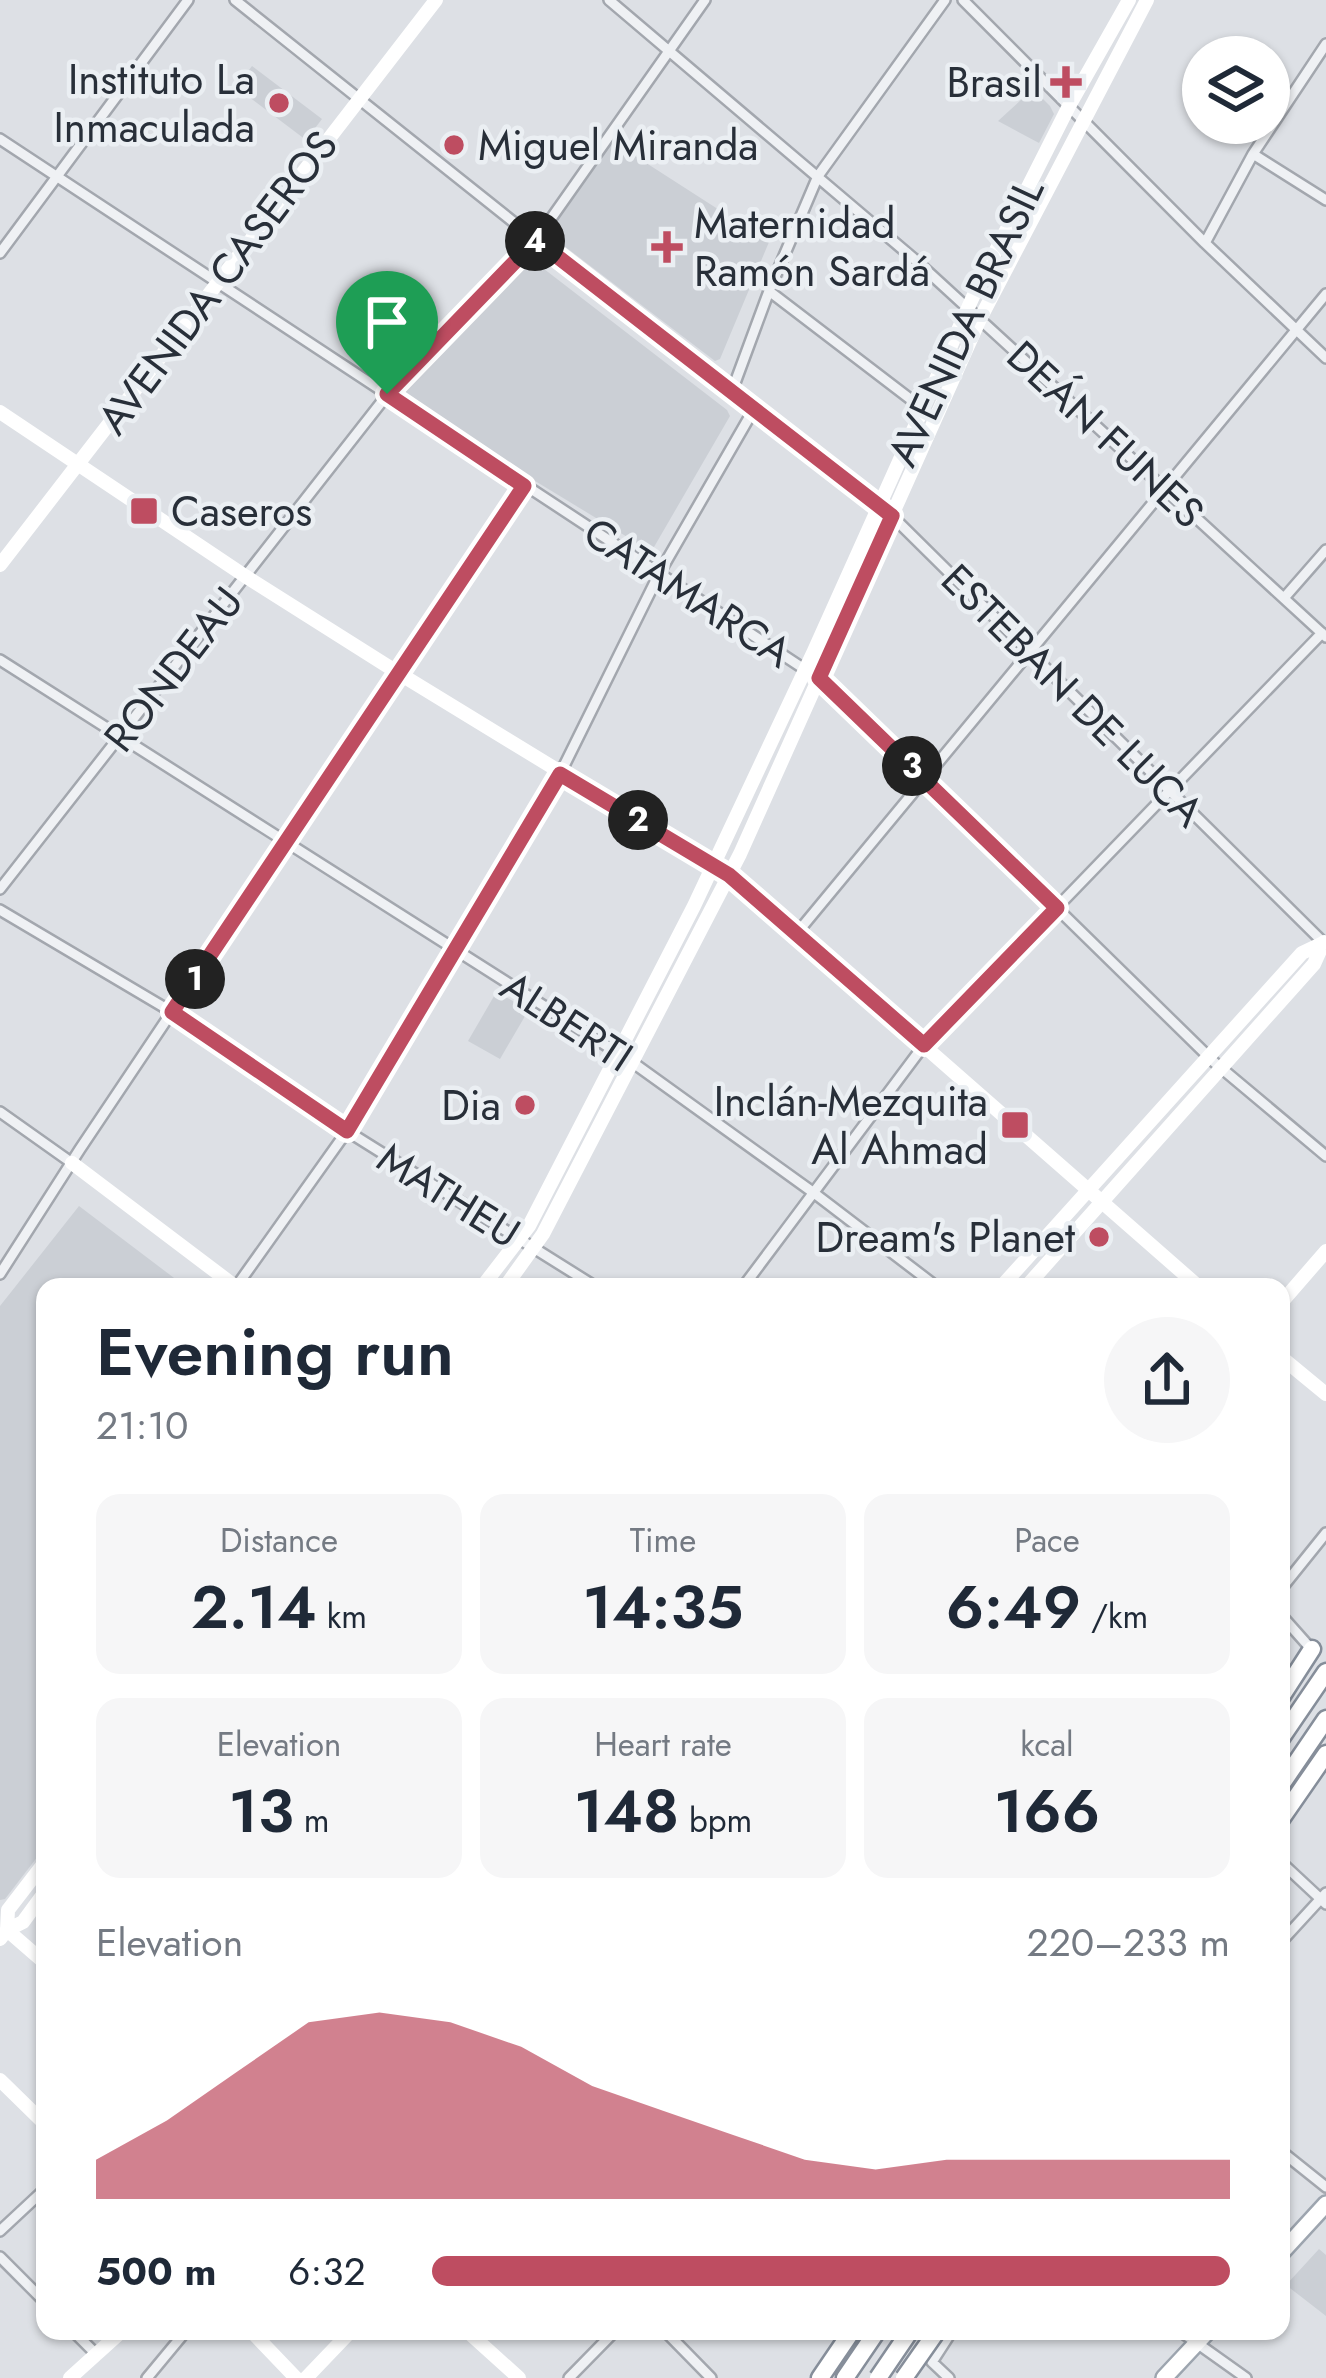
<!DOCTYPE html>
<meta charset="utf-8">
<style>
body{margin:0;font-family:Jost,sans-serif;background:#f6f6f7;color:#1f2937;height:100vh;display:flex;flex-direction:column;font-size:45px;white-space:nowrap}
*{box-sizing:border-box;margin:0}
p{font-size:39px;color:#747a83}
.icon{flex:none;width:66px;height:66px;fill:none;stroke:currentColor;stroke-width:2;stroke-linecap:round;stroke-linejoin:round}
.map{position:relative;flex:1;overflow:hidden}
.side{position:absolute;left:36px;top:1278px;width:1254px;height:1062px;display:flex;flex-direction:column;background:#fff;border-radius:24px;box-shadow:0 3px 9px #0004}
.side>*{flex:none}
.tools{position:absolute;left:1182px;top:36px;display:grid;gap:24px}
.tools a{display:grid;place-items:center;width:108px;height:108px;border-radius:50%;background:#fff;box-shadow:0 3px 9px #0004;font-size:60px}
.pin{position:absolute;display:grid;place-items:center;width:102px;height:102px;color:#fff;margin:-123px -51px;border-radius:50% 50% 50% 0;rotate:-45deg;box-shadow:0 0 12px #0007}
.pin .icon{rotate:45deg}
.km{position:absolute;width:60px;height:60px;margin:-30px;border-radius:50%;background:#222;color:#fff;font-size:33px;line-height:60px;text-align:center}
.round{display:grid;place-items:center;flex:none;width:126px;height:126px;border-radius:63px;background:#f6f6f7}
.head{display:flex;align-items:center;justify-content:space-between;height:204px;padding:0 60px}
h1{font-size:66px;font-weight:600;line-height:90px}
.metrics{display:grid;grid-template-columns:repeat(3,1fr);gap:18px;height:204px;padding:12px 60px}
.metrics div{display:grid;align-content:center;border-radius:24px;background:#f6f6f7;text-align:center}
.metrics b{font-size:60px;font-weight:600}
.metrics small{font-size:33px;font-weight:400}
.metrics p{font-size:33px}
.chart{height:336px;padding:24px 60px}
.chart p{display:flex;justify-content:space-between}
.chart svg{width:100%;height:216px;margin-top:12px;fill:#be4d61;opacity:.7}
ul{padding:0 60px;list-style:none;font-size:39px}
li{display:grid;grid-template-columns:192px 144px 1fr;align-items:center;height:90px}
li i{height:30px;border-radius:15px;background:#be4d61}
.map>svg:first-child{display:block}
</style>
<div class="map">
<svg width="1326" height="2378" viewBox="0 0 1326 2378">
<rect width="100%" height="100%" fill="#dde0e5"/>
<path fill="#cbcfd5" d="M252 66 322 119 306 140 236 87Z
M1033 89 1050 106 1054 114 1039 143 998 121Z
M612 141 769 242 720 359 715 361 555 239 554 225Z
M535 262 727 410 730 416 654 547 647 549 402 400 403 393 528 263Z
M497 991 528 1011 500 1059 468 1041Z
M79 1206 186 1287H45V1847L5 1899 0 1900V1306Z
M1319 2249 1326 2255V2316L1286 2285Z"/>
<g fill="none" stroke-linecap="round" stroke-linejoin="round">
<g stroke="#a3a7ae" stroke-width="14">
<path id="street" d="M235 0 536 240 892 516 1326 945
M609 0 913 258 1326 637
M963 0 1205 243 1326 358
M0 139 830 686 1214 1062 1326 1156
M1253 154 1326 200
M1205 243 1253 154 1326 44
M0 253 188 0
M769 291 922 408
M732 391 769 291 818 176 945 0
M1284 598 1326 550
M0 660 632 1062 814 1193 937 1287
M0 889 387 395 536 240 705 0
M0 910 172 1012 347 1131 596 1287
M797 933 1326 294
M0 1112 72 1163
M0 1274 80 1149 524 486
M236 1287 347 1131 472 925 560 774 660 572 754 409
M743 1287 924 1045 1322 633
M1281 1589 1326 1533
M1281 1615 1313 1651
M1281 1862 1326 1904
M1281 1942 1326 1893
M1281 2151 1326 2187
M0 2231 45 2189
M0 2257 45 2302
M73 2331 96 2354
M665 2331 711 2378
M1180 2331 1246 2378
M147 2378 186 2331
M569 2378 615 2331
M949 2378 932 2362 952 2331"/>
</g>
<g stroke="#9da5af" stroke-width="20">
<path id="primary" d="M1281 2253 1326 2204
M1164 2378 1208 2331"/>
</g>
<g stroke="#868e9a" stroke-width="21">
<path id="highway" d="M1281 1697 1312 1649
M1281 1738 1326 1672
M1281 1785 1326 1719
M1281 1819 1326 1754
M820 2378 852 2331
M845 2378 877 2331"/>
</g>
<use href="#street" stroke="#eff1f4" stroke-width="9"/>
<path stroke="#fff" stroke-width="14" d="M0 412 245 576 400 674 729 875 1199 1287
M0 565 436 0
M72 1163 236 1287
M482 1287 529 1226 694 906 814 651 976 290 1069 106 1129 0
M505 1287 543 1234 740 854 980 319 1147 0
M1001 1287 1302 953 1323 943
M1026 1287 1314 964 1324 942
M1281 1303 1326 1251
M1281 1357 1326 1394
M7 1930 8 1910 45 1862
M7 1930 45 1963
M0 1939 7 1930 23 1922 45 1892
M0 2080 45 2124
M251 2331 296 2378
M467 2331 519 2378
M70 2378 122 2331
M306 2378 351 2331"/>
<use href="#primary" stroke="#fff" stroke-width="15"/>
<use href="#highway" stroke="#fff" stroke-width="16"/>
<g stroke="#868e9a" stroke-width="21" stroke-linecap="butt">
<path id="highway-bridge" d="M878 2378 910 2331
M904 2378 937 2331"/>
</g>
<use href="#highway-bridge" stroke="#fff" stroke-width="16"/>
</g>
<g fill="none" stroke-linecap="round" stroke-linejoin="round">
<g stroke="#fff" stroke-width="24">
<path id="route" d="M536 240 892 516 819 678 1057 908 924 1045 729 875 560 774 347 1131 172 1012 524 486 387 394Z"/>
</g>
<use href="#route" stroke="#be4d61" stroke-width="15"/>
</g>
<g fill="#be4d61" stroke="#ebeff3" stroke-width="4.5">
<path d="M1060 64h12v12h12v12h-12v12h-12v-12h-12v-12h12z"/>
<circle cx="279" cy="103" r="12"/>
<circle cx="454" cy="145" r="12"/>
<path d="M661 229h12v12h12v12h-12v12h-12v-12h-12v-12h12z"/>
<rect x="129" y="496" width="30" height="30" rx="6"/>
<circle cx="525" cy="1105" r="12"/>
<rect x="1000" y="1110" width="30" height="30" rx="6"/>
<circle cx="1099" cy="1237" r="12"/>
</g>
<g text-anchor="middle" stroke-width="9" stroke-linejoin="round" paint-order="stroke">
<g font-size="42" fill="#282f39" stroke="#ebeff3" text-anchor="end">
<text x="255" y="94">Instituto La<tspan x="255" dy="48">Inmaculada</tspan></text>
<text x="1042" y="97">Brasil</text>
<text x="478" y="160" text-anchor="start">Miguel Miranda</text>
<text x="694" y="238" text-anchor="start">Maternidad<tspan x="694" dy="48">Ramón Sardá</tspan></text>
<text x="171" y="526" text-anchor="start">Caseros</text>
<text x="988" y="1116">Inclán-Mezquita<tspan x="988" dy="48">Al Ahmad</tspan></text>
<text x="501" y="1120">Dia</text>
<text x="1075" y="1252">Dream's Planet</text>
</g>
<g font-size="42" fill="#282f39" stroke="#ebeff3">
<text transform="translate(217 282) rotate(-53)" y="15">AVENIDA CASEROS</text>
<text transform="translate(965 322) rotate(-65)" y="15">AVENIDA BRASIL</text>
<text transform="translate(1106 434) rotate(43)" y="15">DEÁN FUNES</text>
<text transform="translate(688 592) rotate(33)" y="15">CATAMARCA</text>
<text transform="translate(173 669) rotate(-52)" y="15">RONDEAU</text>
<text transform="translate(1073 695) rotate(45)" y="15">ESTEBAN DE LUCA</text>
<text transform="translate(567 1021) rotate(33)" y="15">ALBERTI</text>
<text transform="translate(449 1195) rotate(32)" y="15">MATHEU</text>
</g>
</g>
</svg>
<div class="tools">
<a><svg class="icon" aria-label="layers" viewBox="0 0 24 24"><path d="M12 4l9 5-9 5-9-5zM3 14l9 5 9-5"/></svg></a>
</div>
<div class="pin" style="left:387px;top:394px;background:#1e9e55"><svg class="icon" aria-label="arrive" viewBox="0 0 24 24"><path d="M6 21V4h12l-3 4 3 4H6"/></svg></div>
<b class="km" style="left:195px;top:979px">1</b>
<b class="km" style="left:638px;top:820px">2</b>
<b class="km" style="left:912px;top:766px">3</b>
<b class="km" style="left:535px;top:241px">4</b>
<section class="side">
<div class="head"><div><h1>Evening run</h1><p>21:10</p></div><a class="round"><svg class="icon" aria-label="share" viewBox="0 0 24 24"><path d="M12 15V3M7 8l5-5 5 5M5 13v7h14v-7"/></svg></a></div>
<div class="metrics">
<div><p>Distance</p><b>2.14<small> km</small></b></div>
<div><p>Time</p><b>14:35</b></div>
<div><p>Pace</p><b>6:49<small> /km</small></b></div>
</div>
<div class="metrics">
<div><p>Elevation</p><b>13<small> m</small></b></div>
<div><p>Heart rate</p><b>148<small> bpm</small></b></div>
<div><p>kcal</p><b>166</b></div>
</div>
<div class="chart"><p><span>Elevation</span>220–233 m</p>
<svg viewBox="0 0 160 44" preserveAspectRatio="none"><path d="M0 44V36L10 28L20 18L30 8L40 6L50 8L60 13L70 21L80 26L90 31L100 36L110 38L120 36L130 36L140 36L150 36L160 36V44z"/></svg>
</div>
<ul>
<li><b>500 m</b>6:32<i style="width:100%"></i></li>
</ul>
</section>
</div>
